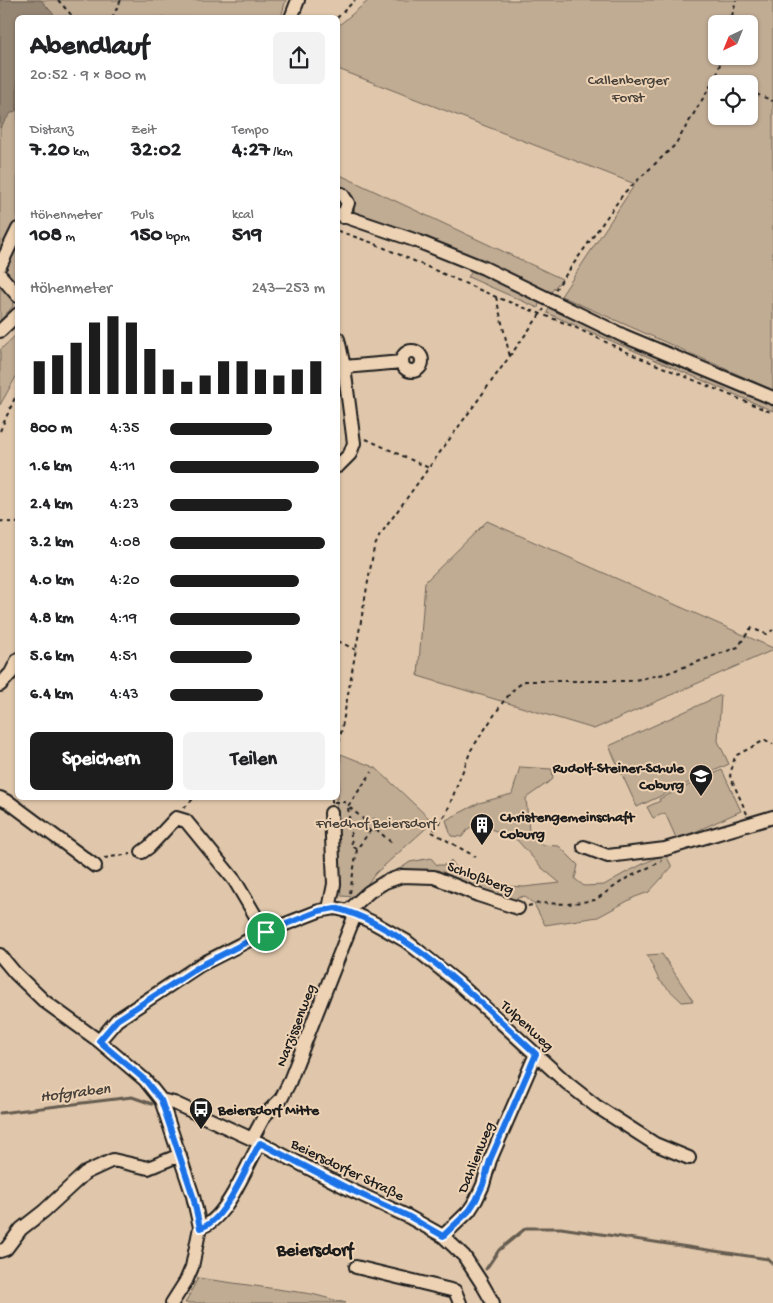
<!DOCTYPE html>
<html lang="de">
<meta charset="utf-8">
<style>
body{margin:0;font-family:"Gochi Hand",sans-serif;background:#f2f2f2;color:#202124;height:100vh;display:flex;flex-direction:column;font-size:19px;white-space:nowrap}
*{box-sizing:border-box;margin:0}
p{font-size:16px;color:#757577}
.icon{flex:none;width:28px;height:28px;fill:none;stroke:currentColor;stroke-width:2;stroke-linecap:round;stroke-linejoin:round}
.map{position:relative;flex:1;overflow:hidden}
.sheet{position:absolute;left:15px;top:15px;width:325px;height:785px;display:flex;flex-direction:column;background:#fff;border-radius:8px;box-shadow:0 1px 4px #0004}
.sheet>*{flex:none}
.needle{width:32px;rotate:223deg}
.buttons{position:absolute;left:708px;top:15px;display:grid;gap:10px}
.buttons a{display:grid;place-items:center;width:50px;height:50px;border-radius:8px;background:#fff;box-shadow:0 1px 4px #0004;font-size:25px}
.pin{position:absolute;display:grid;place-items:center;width:42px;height:42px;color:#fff;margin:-21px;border:2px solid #fff;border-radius:50%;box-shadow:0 1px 5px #0007}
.round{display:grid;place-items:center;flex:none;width:52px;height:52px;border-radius:8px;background:#f2f2f2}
.headline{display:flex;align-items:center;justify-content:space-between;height:85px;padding:0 15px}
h1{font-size:28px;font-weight:700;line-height:38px}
.stats{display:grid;grid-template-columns:repeat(3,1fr);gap:8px;height:85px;padding:5px 15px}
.stats div{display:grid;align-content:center}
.stats b{font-size:21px;font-weight:700}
.stats small{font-size:14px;font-weight:400}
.stats p{font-size:14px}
.chart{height:140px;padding:10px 15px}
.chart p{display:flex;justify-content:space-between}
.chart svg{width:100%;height:90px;margin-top:5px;stroke:#1c1c1c;stroke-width:6}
.button{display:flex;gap:10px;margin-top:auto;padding:10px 15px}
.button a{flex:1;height:58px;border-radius:8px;background:#1c1c1c;color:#fff;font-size:20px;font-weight:700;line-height:58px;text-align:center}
.button a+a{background:#f2f2f2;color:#202124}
ul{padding:0 15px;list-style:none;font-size:16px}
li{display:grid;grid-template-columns:80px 60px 1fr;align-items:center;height:38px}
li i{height:12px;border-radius:6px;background:#1c1c1c}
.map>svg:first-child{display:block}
</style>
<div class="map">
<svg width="773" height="1303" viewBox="0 0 773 1303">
<rect width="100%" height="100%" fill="#e0c7ab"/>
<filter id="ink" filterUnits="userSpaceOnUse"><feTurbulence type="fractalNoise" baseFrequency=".02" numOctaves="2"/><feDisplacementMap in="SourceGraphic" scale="10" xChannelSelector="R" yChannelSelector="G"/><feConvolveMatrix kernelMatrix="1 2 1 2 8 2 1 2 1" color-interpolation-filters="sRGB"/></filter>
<g filter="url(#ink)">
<path fill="#c0ab93" stroke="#6e6458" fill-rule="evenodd" d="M0 0H286L281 17 18 18 17 284 3 270 0 271Z
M369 0H773V390L561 296 635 184 338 69V26ZM716 24H749V56H716ZM716 84H749V116H716Z
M338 174 562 279 551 292 449 247 355 216 353 196 338 189Z
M473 270 540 299 538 308 468 277Z
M0 284 12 295 13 306 0 321Z
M556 306 773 404V411L547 313 549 308Z
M17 334V375L0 405V350Z
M487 521 773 648V650L594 729 418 676 425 582Z
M721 695 718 741 729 764 637 807 609 746Z
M341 754 376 768 433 822 376 873 357 897 341 896 336 798H338Z
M520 767 552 769 553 779 526 798 529 831 542 845 559 846 578 865 575 879 584 886 604 885 623 874 665 853 672 867 649 892 635 897 598 917 545 925 534 904 524 896 510 901 394 873 410 862 431 858 437 865H446L451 860 458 870 474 874 488 885 524 887 560 883 542 868 517 840 479 824 469 828 462 837 451 836 446 820 479 803 512 794Z
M722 770 741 811 677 840 665 813 653 818 647 807 660 801 659 799Z
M662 954 693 1001 682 1002 659 980 647 955Z
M198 1278 312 1294 346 1303H185Z"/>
<path fill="#958573" stroke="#655b50" d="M0 0H41L56 17 18 18 17 110 10 114 0 128Z"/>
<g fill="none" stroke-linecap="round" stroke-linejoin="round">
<path stroke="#655b50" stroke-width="3" d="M0 1113 132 1097 152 1104
M486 1269 499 1250 526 1228H561L768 1259 773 1264"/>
<g stroke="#1c1c1c" stroke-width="16">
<path id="minor" d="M291 18 298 0
M338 193 342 194 348 203 343 217
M338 214 417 241 484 268 624 336 773 398
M0 266 18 229
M0 275 18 296
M0 331 18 314
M338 339 344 367 354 443 350 454 338 466
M402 361a10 10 0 1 1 20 0a10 10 0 1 1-20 0Z
M344 367 402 362
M0 685 11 673 18 659
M0 798 10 803 95 866
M584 847 608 856 665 849 773 817
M142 852 149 847 176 818 186 821 235 881 265 932
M329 909 334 884 331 813
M348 911 374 923 406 941 457 982 567 1083 596 1106 655 1144 689 1158
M0 955 15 973 44 1001 99 1041 145 1080 161 1100 193 1196 200 1227 192 1267 186 1281 172 1303
M99 1041 117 1020 200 965 265 932 319 911 335 908 348 911 369 892 385 882 402 876 434 877 478 895 518 908
M161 1100 174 1103 252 1139 351 1190 407 1216 443 1236 464 1256 481 1282 493 1303
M252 1139 265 1115 281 1099 289 1083 355 915
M200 1227C225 1223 247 1164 260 1143
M443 1236 469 1211 476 1200 483 1185 490 1160 536 1054
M0 1251 6 1249 21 1229 44 1211 85 1173 113 1160 148 1168 180 1155
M356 1267 455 1291 460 1303"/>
</g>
<path stroke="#1c1c1c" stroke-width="2" stroke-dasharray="4 4" stroke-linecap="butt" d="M58 0 74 18
M112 18 121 0
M337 18 355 0
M730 24 736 0
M722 56 717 75 735 84
M749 91 773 101
M338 231 373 243 496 297 570 325 631 354 773 413
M555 290 624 193 675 145 717 75
M496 297 510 357
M0 431 18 391
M366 439 429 468
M0 521 18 523
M338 641 356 650
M338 750 374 548 380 535 544 309
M334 802H344L348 806 372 772
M332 803V798
M184 808 194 798
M747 814 730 776 735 756 765 740 773 744
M376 829 392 843
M434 830 446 814 471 750 503 702 515 688 525 681H629L665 674 738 647 751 628 766 634 773 630
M432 832 476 857
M357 849 352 846 348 806 369 824
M104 858 131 854
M350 893 357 849 370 831 373 833 380 825 374 819 365 827 370 831
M528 906 540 903 568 904 595 900 627 878 662 861"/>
<use href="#minor" stroke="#edd2b4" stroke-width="12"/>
</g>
</g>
<g fill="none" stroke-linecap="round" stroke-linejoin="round" filter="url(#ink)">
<g stroke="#fff" stroke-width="10">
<path id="route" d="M335 908C408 926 482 1005 536 1054L490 1160 483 1185 476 1200 469 1211 443 1236 408 1216 351 1190 260 1143C247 1164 225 1223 200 1228L193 1196 161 1100 145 1080 99 1041 117 1020 200 966 266 932 319 911Z"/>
</g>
<use href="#route" stroke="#1a73e8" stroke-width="6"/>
</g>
<defs>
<g id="school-pin" transform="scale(1.25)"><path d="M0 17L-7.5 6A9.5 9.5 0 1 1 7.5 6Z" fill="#1c1c1c" stroke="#edd2b4"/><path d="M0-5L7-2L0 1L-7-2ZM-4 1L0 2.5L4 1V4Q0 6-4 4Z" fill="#fff"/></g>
<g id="building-pin" transform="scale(1.25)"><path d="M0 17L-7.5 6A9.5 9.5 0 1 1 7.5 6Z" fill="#1c1c1c" stroke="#edd2b4"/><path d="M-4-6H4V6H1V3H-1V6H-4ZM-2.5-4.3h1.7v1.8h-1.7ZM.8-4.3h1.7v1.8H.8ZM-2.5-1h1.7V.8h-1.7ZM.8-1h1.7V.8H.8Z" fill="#fff"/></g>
<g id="bus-pin" transform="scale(1.25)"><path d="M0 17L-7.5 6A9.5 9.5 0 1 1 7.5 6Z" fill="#1c1c1c" stroke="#edd2b4"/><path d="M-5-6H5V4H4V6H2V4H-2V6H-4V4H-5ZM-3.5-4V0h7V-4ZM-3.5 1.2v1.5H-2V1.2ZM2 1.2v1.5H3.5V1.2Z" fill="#fff"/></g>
</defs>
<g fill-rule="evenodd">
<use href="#school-pin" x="701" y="776"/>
<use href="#building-pin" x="482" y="825"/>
<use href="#bus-pin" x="201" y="1109"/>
</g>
<g text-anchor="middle" stroke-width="4" stroke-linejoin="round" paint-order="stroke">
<g font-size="15" fill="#45403a" stroke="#edd2b4">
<text x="628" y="84">Callenberger<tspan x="628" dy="17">Forst</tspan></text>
<text x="376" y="827">Friedhof Beiersdorf</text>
</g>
<g font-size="15" font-weight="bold" fill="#1c1c1c" stroke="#edd2b4" text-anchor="start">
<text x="684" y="772" text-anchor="end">Rudolf-Steiner-Schule<tspan x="684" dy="17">Coburg</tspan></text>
<text x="500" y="821">Christengemeinschaft<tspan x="500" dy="17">Coburg</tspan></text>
<text x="218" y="1114">Beiersdorf Mitte</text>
</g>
<g font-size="15" fill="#1c1c1c" stroke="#edd2b4">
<text transform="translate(481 877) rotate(21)" y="5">Schloßberg</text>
<text transform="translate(295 1025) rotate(-69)" y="5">Narzissenweg</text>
<text transform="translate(528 1025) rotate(43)" y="5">Tulpenweg</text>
<text transform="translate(475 1157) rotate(-68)" y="5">Dahlienweg</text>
<text transform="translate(348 1169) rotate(26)" y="5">Beiersdorfer Straße</text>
</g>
<g font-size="16" font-style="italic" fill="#46413a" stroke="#edd2b4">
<text transform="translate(75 1091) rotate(-7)" y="6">Hofgraben</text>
</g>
<g font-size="18" font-weight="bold" fill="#1c1c1c" stroke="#edd2b4">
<text x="315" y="1255">Beiersdorf</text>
</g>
</g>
</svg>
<div class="buttons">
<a><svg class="needle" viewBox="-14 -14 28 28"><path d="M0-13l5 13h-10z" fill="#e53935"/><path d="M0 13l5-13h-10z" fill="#757577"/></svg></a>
<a><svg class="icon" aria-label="locate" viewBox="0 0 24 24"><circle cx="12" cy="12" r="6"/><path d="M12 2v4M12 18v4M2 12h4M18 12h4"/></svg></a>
</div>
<div class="pin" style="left:266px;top:932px;background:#1e9e55"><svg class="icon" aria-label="arrive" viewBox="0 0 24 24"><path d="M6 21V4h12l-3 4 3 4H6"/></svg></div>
<section class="sheet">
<div class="headline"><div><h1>Abendlauf</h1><p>20:52 · 9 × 800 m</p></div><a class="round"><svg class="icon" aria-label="share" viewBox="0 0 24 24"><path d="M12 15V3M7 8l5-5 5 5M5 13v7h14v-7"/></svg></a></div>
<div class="stats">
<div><p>Distanz</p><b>7.20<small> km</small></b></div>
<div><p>Zeit</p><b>32:02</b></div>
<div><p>Tempo</p><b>4:27<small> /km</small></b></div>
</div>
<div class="stats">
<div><p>Höhenmeter</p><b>108<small> m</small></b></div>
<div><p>Puls</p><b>150<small> bpm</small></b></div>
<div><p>kcal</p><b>519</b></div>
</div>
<div class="chart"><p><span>Höhenmeter</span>243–253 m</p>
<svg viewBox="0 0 160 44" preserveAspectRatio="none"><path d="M5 44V28M15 44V25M25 44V19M35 44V9M45 44V6M55 44V9M65 44V22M75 44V32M85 44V38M95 44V35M105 44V28M115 44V28M125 44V32M135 44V35M145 44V32M155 44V28"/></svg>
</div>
<ul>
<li><b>800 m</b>4:35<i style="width:66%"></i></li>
<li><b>1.6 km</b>4:11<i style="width:96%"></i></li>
<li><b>2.4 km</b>4:23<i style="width:79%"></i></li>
<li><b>3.2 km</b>4:08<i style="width:100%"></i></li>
<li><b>4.0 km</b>4:20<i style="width:83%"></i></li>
<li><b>4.8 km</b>4:19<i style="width:84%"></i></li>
<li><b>5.6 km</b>4:51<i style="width:53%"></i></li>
<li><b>6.4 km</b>4:43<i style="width:60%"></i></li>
</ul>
<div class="button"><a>Speichern</a><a>Teilen</a></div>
</section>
</div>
